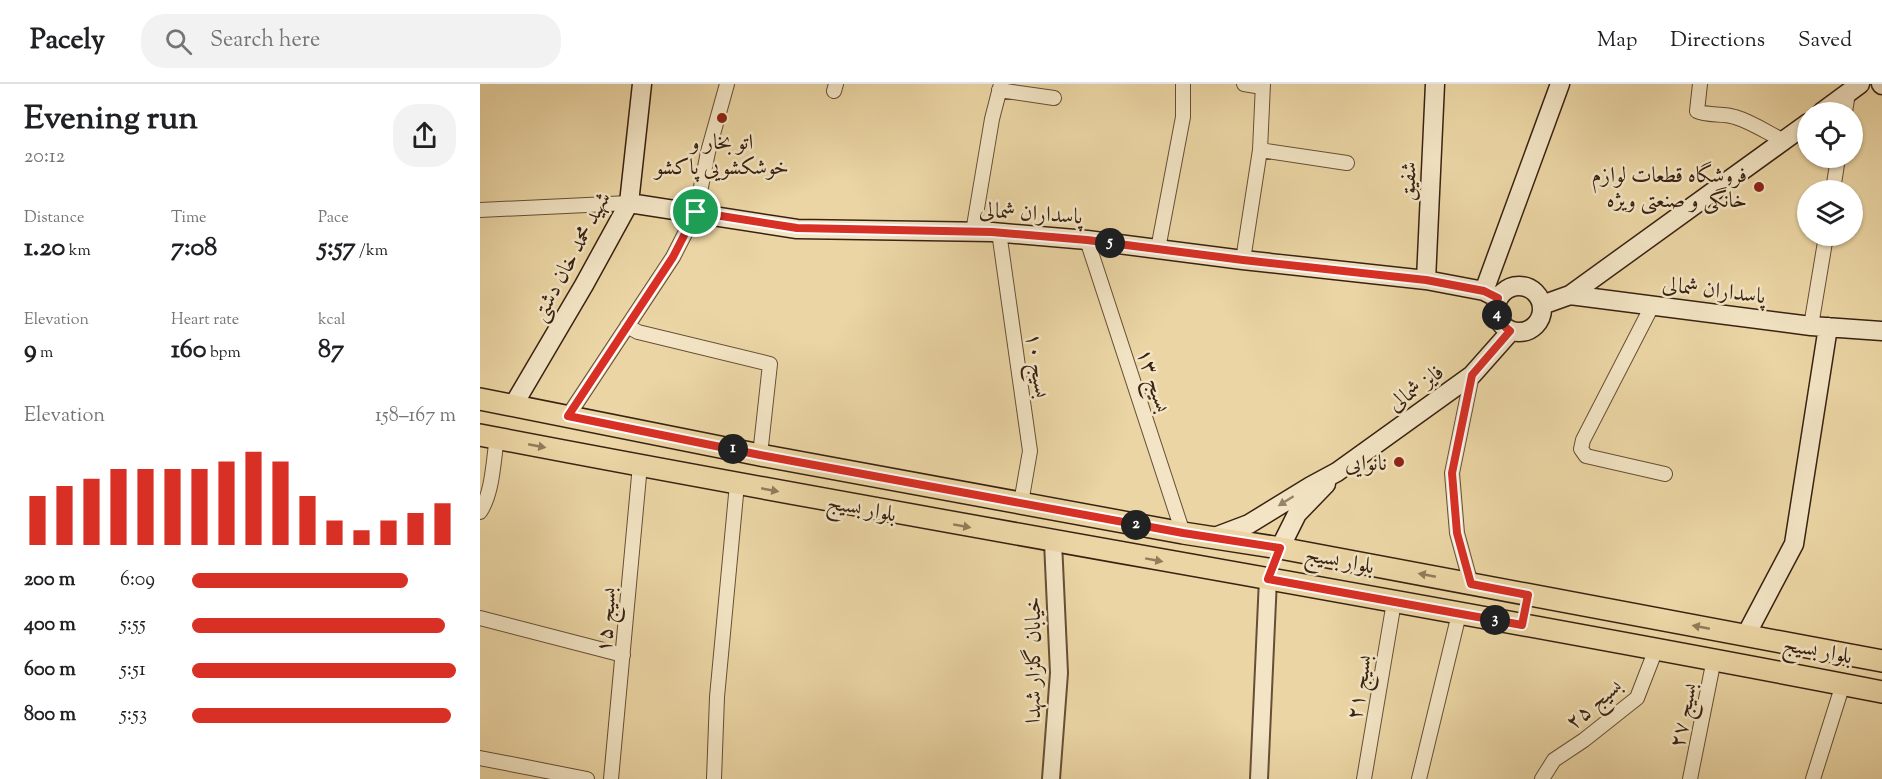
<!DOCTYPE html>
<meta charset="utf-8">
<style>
body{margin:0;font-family:"Sorts Mill Goudy",Amiri,serif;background:#f2f2f2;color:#202124;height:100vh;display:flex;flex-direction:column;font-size:22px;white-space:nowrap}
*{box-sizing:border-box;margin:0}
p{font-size:20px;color:#757577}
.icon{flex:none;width:33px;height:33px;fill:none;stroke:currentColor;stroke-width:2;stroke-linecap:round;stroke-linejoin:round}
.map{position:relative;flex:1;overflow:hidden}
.drawer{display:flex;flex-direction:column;background:#fff;width:480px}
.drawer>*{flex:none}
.tools{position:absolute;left:1317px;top:18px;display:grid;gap:12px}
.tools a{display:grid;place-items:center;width:66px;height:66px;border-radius:50%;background:#fff;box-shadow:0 2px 4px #0004;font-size:30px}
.pin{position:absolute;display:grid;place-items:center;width:51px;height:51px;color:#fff;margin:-26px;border:3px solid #fff;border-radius:50%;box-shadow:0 2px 6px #0007}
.km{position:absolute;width:30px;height:30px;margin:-15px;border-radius:50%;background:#222;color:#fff;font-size:16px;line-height:30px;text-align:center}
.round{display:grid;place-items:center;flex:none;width:63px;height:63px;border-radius:24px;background:#f2f2f2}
.overview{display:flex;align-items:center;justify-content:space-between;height:102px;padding:0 24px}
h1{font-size:33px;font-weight:800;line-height:45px}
.figures{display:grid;grid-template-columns:repeat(3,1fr);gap:9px;height:102px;padding:6px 24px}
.figures div{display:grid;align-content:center}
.figures b{font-size:26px;font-weight:800}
.figures small{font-size:16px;font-weight:400}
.figures p{font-size:16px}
.chart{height:168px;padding:12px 24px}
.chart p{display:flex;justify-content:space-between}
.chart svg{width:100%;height:108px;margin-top:6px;stroke:#d93025;stroke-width:6}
ul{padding:0 24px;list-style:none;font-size:20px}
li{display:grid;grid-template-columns:96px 72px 1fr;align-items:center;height:45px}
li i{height:15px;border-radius:8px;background:#d93025}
header{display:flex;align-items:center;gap:36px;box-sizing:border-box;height:84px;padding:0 30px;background:#fff;border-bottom:2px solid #e0e0e0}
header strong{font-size:28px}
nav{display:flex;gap:33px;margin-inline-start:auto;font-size:21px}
.search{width:420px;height:54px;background:#f2f2f2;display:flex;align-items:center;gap:15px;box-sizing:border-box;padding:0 21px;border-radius:24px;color:#757577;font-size:22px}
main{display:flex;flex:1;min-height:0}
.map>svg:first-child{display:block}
</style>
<header>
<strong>Pacely</strong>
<div class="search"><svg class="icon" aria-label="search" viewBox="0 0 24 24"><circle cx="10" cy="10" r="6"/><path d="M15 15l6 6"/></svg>Search here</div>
<nav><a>Map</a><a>Directions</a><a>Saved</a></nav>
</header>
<main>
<section class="drawer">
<div class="overview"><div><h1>Evening run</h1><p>20:12</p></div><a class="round"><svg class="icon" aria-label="share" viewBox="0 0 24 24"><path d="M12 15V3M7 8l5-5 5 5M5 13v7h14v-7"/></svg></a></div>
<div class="figures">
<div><p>Distance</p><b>1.20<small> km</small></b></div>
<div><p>Time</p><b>7:08</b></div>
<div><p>Pace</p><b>5:57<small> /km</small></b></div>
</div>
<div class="figures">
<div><p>Elevation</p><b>9<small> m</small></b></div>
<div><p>Heart rate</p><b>160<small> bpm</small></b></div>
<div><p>kcal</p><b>87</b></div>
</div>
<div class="chart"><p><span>Elevation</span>158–167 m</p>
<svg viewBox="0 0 160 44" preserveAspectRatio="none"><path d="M5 44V24M15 44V20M25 44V17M35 44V13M45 44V13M55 44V13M65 44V13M75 44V10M85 44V6M95 44V10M105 44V24M115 44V34M125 44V38M135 44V34M145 44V31M155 44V27"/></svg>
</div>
<ul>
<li><b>200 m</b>6:09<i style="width:82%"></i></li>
<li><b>400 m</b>5:55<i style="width:96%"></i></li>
<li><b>600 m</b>5:51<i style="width:100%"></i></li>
<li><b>800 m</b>5:53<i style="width:98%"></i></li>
</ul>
</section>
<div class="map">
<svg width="1402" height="695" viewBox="0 0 1402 695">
<rect width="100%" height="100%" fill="#ebd5a4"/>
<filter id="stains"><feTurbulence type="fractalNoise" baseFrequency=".00333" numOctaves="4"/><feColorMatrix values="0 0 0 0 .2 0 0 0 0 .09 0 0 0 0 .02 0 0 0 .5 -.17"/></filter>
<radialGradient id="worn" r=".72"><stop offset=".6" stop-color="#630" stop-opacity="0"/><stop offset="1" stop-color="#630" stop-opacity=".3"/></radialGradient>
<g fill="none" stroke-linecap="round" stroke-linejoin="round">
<g stroke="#664f36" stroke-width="16">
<path id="minor" d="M764 0 782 3
M1220 0 1217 27C1227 32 1243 29 1255 33 1272 38 1288 49 1304 57
M519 6 574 14
M354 7 356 0
M1365 28 1368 9
M780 66 867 79
M1353 106 1358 74
M0 126 149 119
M493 148 512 35 521 0
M519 148 550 367 541 419
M607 156 703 449
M678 165 703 33V0
M763 176 780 66 783 0
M1172 222 1103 356 1101 365 1106 372 1185 390
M147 242 158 248 290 280 280 371
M1331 242 1346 152
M88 332 193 173 216 128 228 68 247 0
M0 428C13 408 13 378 17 354
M991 500 977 449 972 389 992 291
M0 534 143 571
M0 674 107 695
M131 695 160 381
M234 695 237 613 257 400
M884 695 914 518
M939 695 979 530
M1062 695 1074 676 1104 656 1157 614 1176 565
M1210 695 1234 575
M1333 695 1363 600"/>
</g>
<g stroke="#664f36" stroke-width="20">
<path id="tertiary" d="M571 695 579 589 573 458
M779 695 788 495"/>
</g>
<g stroke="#392212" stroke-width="21">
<path id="secondary" d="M1401 0 1402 1
M1342 28 1380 0
M149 119 317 145 512 148 607 156 763 176 946 196 1004 207 1018 214
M946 196 955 0
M1016 225a23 23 0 1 1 46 0a23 23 0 1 1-46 0Z
M1004 207 1080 0
M1090 211 1328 39
M1062 221 1090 211 1331 242 1402 247
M34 320 104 201 149 119 162 0
M732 454 769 440 831 402 857 388 992 291 1031 247
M800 464 817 430 846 400
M1266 551 1314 460 1348 243"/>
</g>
<g stroke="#392212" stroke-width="24">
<path id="primary" d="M0 315 280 371 703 449 800 464 1402 577
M0 351C466 441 936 517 1402 608"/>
</g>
<use href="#minor" stroke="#f2e4c4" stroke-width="14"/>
<use href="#tertiary" stroke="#f2e4c4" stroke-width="16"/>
<use href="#secondary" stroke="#f2e4c4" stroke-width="18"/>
<use href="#primary" stroke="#ebd5a4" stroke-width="21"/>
</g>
<defs><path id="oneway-solid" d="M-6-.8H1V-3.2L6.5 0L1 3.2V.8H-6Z" transform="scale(1.5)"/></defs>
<g fill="#927c5b">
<use href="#oneway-solid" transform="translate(57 362) rotate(11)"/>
<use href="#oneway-solid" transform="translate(290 406) rotate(11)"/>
<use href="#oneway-solid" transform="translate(482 442) rotate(10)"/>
<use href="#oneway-solid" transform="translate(674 476) rotate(10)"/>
<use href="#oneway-solid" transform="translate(947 491) rotate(-169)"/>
<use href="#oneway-solid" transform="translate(1221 543) rotate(-169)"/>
</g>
<use fill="#96836b" href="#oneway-solid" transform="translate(806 417) rotate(148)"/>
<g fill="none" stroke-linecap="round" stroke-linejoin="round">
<g stroke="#fff" stroke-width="12">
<path id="route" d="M216 128 317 144 512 148 607 156 763 176 946 196 1004 207 1018 214C1014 229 1018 238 1030 247L992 291 972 389 977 449 991 500 1048 511 1042 541 788 495 800 464 703 449 280 371 88 332 193 173Z"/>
</g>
<use href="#route" stroke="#d93025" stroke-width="8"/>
</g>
<g fill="#8f2418" stroke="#f2e4c4" stroke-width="2">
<circle cx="242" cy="34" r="6"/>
<circle cx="1279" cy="103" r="6"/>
<circle cx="919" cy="378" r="6"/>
</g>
<g text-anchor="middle" stroke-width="5" stroke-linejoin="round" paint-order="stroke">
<g font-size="22" fill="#392212" stroke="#f2e4c4" text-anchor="end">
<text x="242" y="65" text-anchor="middle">اتو بخار و<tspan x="242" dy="25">خوشکشویی پاکشو</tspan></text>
<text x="1267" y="98">فروشگاه قطعات لوازم<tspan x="1267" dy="25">خانگی و صنعتی ویژه</tspan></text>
<text x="907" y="386">نانوایی</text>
</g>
<g font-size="22" fill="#392212" stroke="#f2e4c4">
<text transform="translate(927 97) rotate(-87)" y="8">شفیق</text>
<text transform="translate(551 128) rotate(4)" y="8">پاسداران شمالی</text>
<text transform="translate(90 172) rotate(-62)" y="8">شهید محمد خان دشتی</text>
<text transform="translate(1234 205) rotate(7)" y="8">پاسداران شمالی</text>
<text transform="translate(559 281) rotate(82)" y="8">بسیج ۱۰</text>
<text transform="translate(675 296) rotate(72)" y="8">بسیج ۱۳</text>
<text transform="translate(935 303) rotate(-36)" y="8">فایز شمالی</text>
<text transform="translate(382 423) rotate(11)" y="8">بلوار بسیج</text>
<text transform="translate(860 475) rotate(11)" y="8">بلوار بسیج</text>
<text transform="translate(125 536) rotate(-85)" y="8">بسیج ۱۵</text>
<text transform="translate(1338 565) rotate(11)" y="8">بلوار بسیج</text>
<text transform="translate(552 576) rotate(-90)" y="8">خیابان گلزار شهدا</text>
<text transform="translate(878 603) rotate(-80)" y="8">بسیج ۲۱</text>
<text transform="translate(1113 619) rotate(-40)" y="8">بسیج ۲۵</text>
<text transform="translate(1202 631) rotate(-78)" y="8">بسیج ۲۷</text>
</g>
</g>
<rect width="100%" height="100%" filter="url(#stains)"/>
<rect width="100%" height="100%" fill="url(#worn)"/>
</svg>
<div class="tools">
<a><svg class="icon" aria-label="locate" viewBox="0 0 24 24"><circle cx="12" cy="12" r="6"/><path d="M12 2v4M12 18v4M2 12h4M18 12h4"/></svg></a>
<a><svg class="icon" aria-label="layers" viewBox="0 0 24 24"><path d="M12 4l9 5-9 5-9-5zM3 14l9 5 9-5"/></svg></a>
</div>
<div class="pin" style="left:216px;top:128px;background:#1e9e55"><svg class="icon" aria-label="arrive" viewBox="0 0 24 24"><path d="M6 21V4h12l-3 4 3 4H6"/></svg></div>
<b class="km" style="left:253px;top:365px">1</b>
<b class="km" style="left:656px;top:441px">2</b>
<b class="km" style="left:1015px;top:536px">3</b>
<b class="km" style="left:1017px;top:231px">4</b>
<b class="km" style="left:630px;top:159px">5</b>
</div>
</main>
